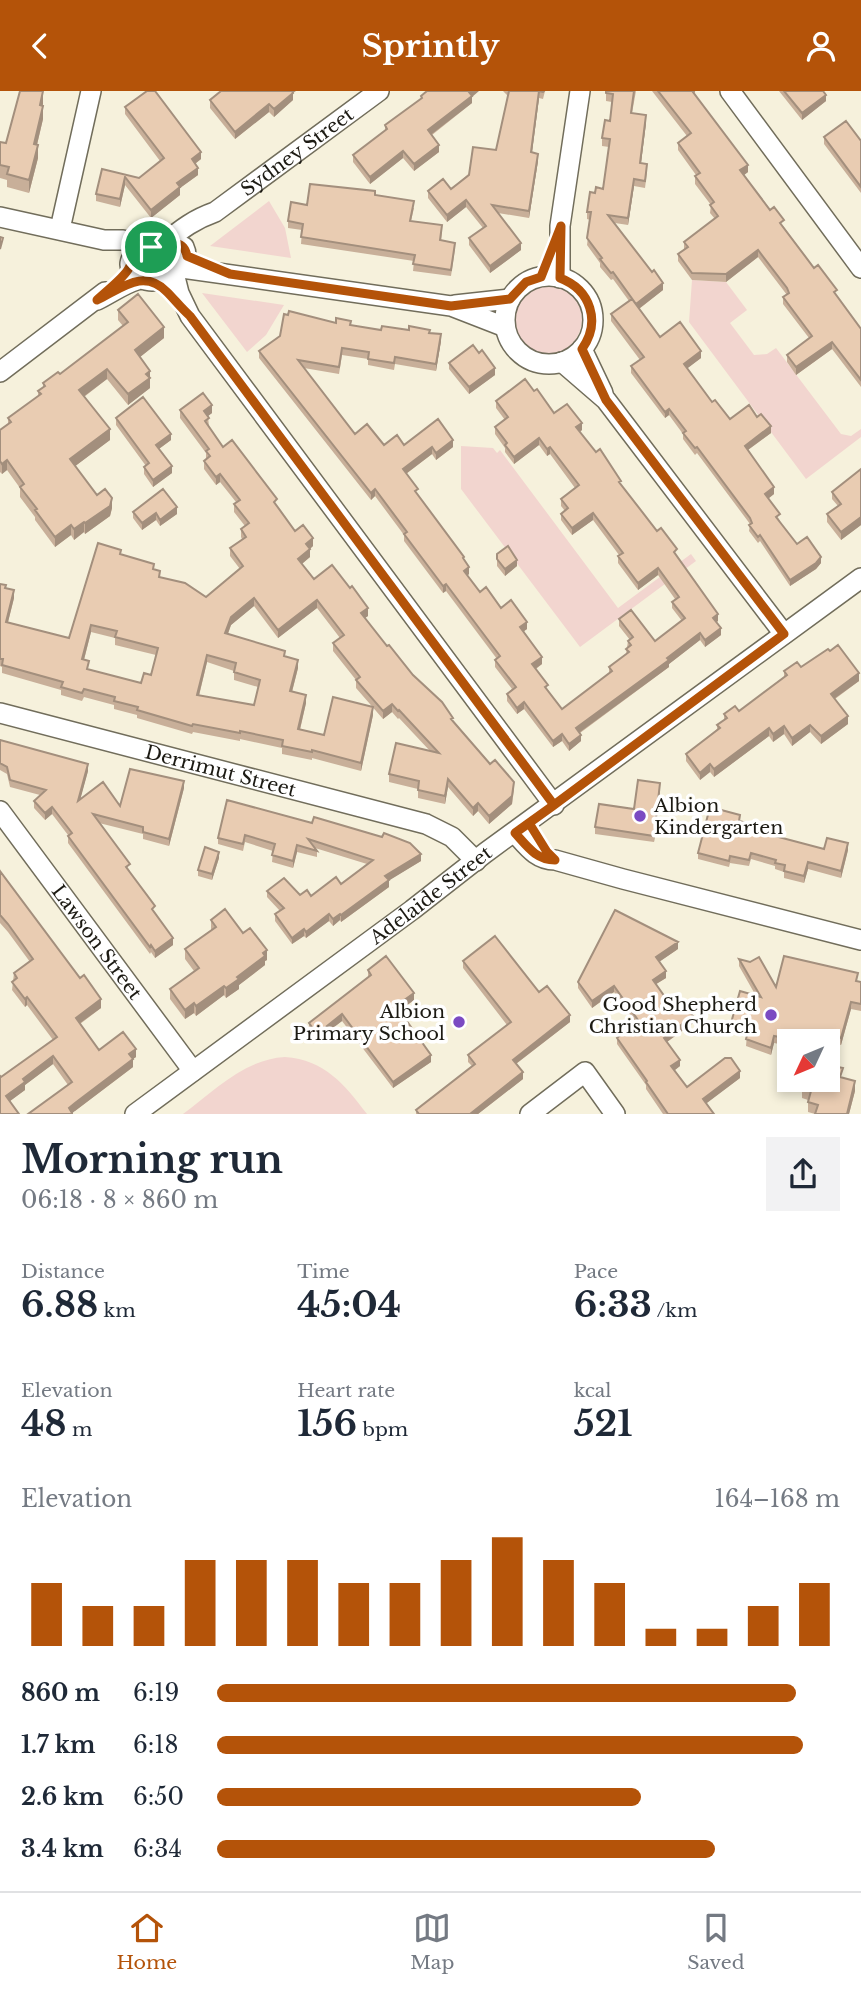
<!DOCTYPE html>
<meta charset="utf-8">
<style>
body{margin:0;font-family:"Libre Baskerville",serif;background:#f2f2f3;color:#1f2937;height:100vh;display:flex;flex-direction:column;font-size:26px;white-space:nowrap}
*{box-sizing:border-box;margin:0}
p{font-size:23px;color:#747a83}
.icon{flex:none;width:38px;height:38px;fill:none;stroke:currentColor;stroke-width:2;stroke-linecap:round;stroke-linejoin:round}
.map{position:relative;height:1023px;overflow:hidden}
.side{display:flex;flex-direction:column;background:#fff;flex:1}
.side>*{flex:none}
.needle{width:46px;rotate:226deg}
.controls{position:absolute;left:777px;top:938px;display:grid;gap:14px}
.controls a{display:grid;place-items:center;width:63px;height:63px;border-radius:0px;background:#fff;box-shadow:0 4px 10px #0003;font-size:35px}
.pin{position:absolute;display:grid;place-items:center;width:60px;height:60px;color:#fff;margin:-30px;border:4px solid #fff;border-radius:50%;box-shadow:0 2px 7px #0007}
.round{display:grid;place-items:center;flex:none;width:74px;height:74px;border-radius:0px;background:#f2f2f3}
.overview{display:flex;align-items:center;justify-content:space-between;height:119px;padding:0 21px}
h1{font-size:38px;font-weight:700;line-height:52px}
.figures{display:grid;grid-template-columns:repeat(3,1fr);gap:10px;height:119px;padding:7px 21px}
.figures div{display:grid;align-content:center}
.figures b{font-size:35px;font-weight:700}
.figures small{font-size:19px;font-weight:400}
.figures p{font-size:19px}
.chart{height:196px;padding:14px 21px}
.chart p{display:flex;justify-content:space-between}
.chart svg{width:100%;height:126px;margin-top:7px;stroke:#b45309;stroke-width:6}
ul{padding:0 21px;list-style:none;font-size:23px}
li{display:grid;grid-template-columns:112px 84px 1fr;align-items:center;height:52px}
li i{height:18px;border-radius:9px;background:#b45309}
header{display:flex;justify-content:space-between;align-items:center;height:91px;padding:0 21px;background:#b45309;color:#fff;font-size:32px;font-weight:700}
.tabs{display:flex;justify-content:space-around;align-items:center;height:98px;border-top:2px solid #e0e1e3;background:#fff;font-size:19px;color:#747a83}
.tabs a{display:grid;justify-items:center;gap:4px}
.tabs .on{color:#b45309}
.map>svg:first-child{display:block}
</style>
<header><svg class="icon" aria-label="back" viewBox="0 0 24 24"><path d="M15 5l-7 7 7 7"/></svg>Sprintly<svg class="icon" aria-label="person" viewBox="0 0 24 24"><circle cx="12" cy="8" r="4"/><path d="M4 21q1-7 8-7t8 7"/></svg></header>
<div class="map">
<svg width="861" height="1023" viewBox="0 0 861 1023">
<rect width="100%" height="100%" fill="#f6f1dc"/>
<path fill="#f2d5cf" d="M269 110 285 137 291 167 210 155Z
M692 189 726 191 747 219 730 232 754 264 767 263 776 257 841 343 851 345 861 338V346L806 388 689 231Z
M510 228a36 36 0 1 1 72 0a36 36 0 1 1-72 0Z
M202 202 284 214 266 244 247 261Z
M461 355 493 357 497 362 500 359 618 517 691 463 696 470 580 556 461 398Z
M285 966C325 969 344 993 367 1023H183C214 1000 245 968 285 966Z"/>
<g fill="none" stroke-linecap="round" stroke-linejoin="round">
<g stroke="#716d5b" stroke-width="22">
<g id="minor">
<path d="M730 0 861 177"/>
<path d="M0 126 104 149H123L145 157"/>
<path d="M60 138 91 0"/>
<path id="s1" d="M165 152C181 138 195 128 215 121L379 0"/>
<path d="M182 177 451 215 505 236"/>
<path d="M174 182 179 202 190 225 554 714"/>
<circle cx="549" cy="229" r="44"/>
<path d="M560 187V135L580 0"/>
<path d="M97 209C110 203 123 193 137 189 142 187 147 190 152 190 169 189 193 175 184 156 166 145 108 162 139 188"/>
<path d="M455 214 510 208"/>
<path d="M582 258 603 302"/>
<path d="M562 271 606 309 784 543"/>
<path d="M0 281 105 201"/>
<path id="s2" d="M0 622 426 733 452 746 476 770"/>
<path id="s3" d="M0 720 193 980"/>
<path d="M515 742C527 755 536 769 555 769L623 788 861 849"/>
<path id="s4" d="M135 1023 412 819 485 762 861 487"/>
<path d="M530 1023 585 981 615 1023"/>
</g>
</g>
<use href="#minor" stroke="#fff" stroke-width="19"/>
</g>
<path fill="#c8af99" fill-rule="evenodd" d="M503 0H545L543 8 539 7 532 62 538 70 529 127 498 122 521 159 490 182 469 154V147L483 137 466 116 447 131 428 107V100L451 98 496 59 508 5Z
M606 0H636L632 22 646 32 641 72 647 81 645 97 634 95 628 134 615 132 663 199 639 218 660 246 701 267 687 277 712 311 730 328 771 342 748 359 774 403 768 408 780 430H779L797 453 821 472 816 478 790 495 760 450 758 452 749 440 750 433 697 362 695 364 683 348V343L669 324 665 327 631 282V275L640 269 611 230V223L629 210 613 188 611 189 600 176V172L587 154 590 129 587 128V121L595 102 603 98 609 56 602 55V47L610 30 612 11 606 10Z
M652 0H695V4L748 81 744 84 784 136 814 177 837 205 861 238V296L832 258 796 284 787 271V264L809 247 783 213V206L787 204 758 166 726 191 692 189 678 170V163L684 158V151L715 128 710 122 711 114 695 93V85L696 84 678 59V52L687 45Z
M779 0H823L826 10 802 29Z
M293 2V9L274 26 269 21 235 48 210 17V9Z
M421 5 472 6V12L432 44 439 61 414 80 403 67 370 93 353 71V64L385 40V34L421 8Z
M43 13V28L37 54 38 67 29 102 7 96V89L0 87V51L6 52Z
M125 16 201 68 195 73 198 84 180 97V104L151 127 125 94 120 116 96 110V103L102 78 139 87 160 70 125 23Z
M824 46 861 50V102L824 53Z
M375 104 414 117 411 130 442 141 441 150 455 158 451 185 413 180 414 170 301 153 302 139 288 137V130L307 114Z
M118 219 164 247 140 266 150 290V297L128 314 107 288 84 306 110 349 75 375 97 404 112 417 110 425 85 443 84 441 74 449 71 444 55 456 35 429V426L20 406V397L7 379 2 383 0 381V339L8 333V327L38 305V300L43 296V292L60 283 123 235 118 229Z
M336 232 381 239 429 242 441 250 436 280 395 273 394 279 368 274V268L342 264 339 283 304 277 355 343 384 354H404L453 356 436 369 432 363 406 383 418 404 464 469 469 483 467 485 480 501 527 538 524 540 542 573 536 578 548 599 562 618 609 583V576L626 563 628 550 630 549 619 535V528L655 550 682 530 672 517V511L675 508 658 484 638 499 618 472V465L619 464 593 429 572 444 561 429V423L565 420 561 415V408L575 397 550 363 547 365 539 354 514 373 505 361V357L495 343V336L505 329 496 317V310L534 300 554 322 582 339 580 341 677 465 718 530 717 531 721 544 705 556 700 549 669 573V576L580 642 581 650 569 660 562 650 553 656 524 618 517 623 507 610V603L512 598 495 576V569L497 568 446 500 443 502 404 450V444L375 405 371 409 259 267V260Z
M479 262 495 284 469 303 449 278V272Z
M180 319 212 322 208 325 209 336 223 356 277 416 295 440 313 455 310 458V466L302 473 314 488 368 525 364 527 387 555 514 699 512 713 489 733 478 720 473 725 448 696 445 713 418 707V698L389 691V683L430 660 399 627 398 628 392 621 383 628 356 597V589L333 560V552L340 547 317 517 278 547 254 515 231 534 228 543 285 565 298 577 292 601 306 612 300 639 324 644 373 624 361 680 312 667V669L282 663V657L240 648V650L193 641 192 643 137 627V624L114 618V614L84 606 82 610 61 604V599L2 582V576L0 575V493L6 497 14 507 8 531 69 547 121 464 154 478 160 486 206 506 240 478 230 465V457L242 448 241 446V438L245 435 234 421V413L236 411 220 391 216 394 204 378V370L206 368V362L180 327ZM91 541 115 547V554L156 564 151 584 141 592 89 579 84 569ZM207 571 234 580V589L258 596 254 614 199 605Z
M116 327 171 349 159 358 172 382 153 396 144 383V376L146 375 116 334Z
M861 378V434L841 449 827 431V423L838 415 832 408V401Z
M133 421 177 423 160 435 156 429 142 439 133 427Z
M497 463 517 475 505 485 497 475Z
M801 576 859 590 835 608 848 633 821 653 810 641 792 655 784 643 773 651 769 645 714 686 710 681 700 689 686 670V663L717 638V634L724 629V623L739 620 784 586V580Z
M0 649 88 680 80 708 120 715 184 697 169 755 143 748V743L99 732 130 780 129 781 155 822 173 854 155 867 151 861 150 863 68 752V744L52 723 45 729 34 717V710L40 704 10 696 7 683 0 679Z
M660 699 654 751 595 743V736L634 718Z
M227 709 421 770 389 789V796L341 831 340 829 333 835 329 830 306 847 304 845 292 853 275 830V823L280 820 267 806V800L300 804 311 805 341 793 367 773 315 757 317 760V766L297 761 293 777 272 771 273 760 245 751 243 760 218 753V747Z
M740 731 772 744 824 758 848 759 841 787 808 778 804 792 784 787V781L775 778V775L751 768 749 775 730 772 729 776 698 768V762Z
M219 767 212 789 198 785V779Z
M0 780 101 917 80 933 99 959 136 966 133 968V976L75 1020 68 994 53 973 25 994V999L10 1010 0 1023 1 986 53 949 27 914 25 916 12 899 14 882 30 871 8 841 0 832Z
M211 829 243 842 267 869 265 870V874L239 894V898L226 907 224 904 196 925 194 922 185 928 170 908V898L194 880 185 868V858L211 839Z
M678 858 659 871 666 887 656 893 670 913 693 932 667 951 680 975 675 979 687 996 740 987 706 1012 714 1023H663L646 998V994L617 953V947L635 931 614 901 592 917 578 897V891Z
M739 868 776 896 858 890 861 891V920L851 918 841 954 820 949V950H789V955L774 952 771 964 746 955 747 944 731 939V932L756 905 739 875Z
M463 870 539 901 570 931 516 973 523 988 478 1023H416V1019L472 975 468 971V964L507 934 463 877Z
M368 879 414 909 400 920 431 971 393 997 342 930 317 949 309 939V932L368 886Z
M843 987 855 1000 849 1023H815L808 1021V1009L802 1007V998Z"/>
<path fill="#a38f7d" d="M43 0V13L40 27V14Z
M290 0H296L293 2V9L274 26V18Z
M470 0H479L472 6V12L428 46V39Z
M539 0V7L531 68V61Z
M826 4V10L802 29V22Z
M269 13V21L235 48V41Z
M43 15V28L34 66V53Z
M646 24V32L640 80V72Z
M38 54V67L29 102V89Z
M439 54V61L414 80V73Z
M403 60V67L370 93V86Z
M201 61V68L192 75V68Z
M538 63V70L529 127V120Z
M748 74V81L740 87V79Z
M198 77V84L180 97V104L151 127V119L177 92Z
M125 86V94L120 116V108Z
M634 88V95L628 134V127Z
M466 109V116L447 131V124Z
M521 152V159L490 182V175Z
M758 159V166L726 191V183Z
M663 192V199L636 220V213Z
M164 236V247L135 270V259Z
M441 243V250L436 280V273Z
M832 251V258L796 284V276Z
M701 260V267L684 280V273Z
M495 277V284L469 303V296Z
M107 278V288L79 309V299Z
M150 280V297L128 314V303L146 283Z
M212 314V322L204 328V320Z
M669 318V324L665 327V321Z
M582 332V339L576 343V336Z
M771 335V342L745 361V355Z
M110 338V349L70 379V368Z
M171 343V349L156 360V354Z
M539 347V354L514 373V366Z
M453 349V356L436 369V362Z
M432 356V363L403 385V378Z
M550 356V363L547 365V358Z
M7 369V379L2 383V373Z
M172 375V382L153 396V389Z
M220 383V391L216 394V386Z
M774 396V403L765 410V403Z
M375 398V405L371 409V402Z
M112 407V417L110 425 85 443V432Z
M177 416V423L160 435V429Z
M156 422V429L142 439V432Z
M593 422V429L572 444V437Z
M861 426V434L841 449V441Z
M84 431V441L74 449V438Z
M71 434V444L55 456V446Z
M313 447V455L306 461V453Z
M310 458V466L298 476V468Z
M821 466V472L816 478 790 495V489Z
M517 469V475L505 485V478Z
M469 476V483L464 487V480Z
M658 477V484L638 499V492Z
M446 493V500L443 502V495Z
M14 499V507L6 539V531Z
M254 507V515L231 534 225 550V542L231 526Z
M317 509V517L278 547V539Z
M368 517V525L361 530V522Z
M718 523V530L713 533V527Z
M527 531V538L520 543V536Z
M91 534V541L82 576V568Z
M721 537V544L705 556V549Z
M700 542V549L669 573V576L576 644V637Z
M207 564V571L197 612V604Z
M542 566V573L532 580V573Z
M298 569V577L290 608V600Z
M859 582V590L831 610V603Z
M306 604V612L298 646V638Z
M524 611V618L517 623V617Z
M392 613V621L383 628V620Z
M373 616V624L361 680V672Z
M848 625V633L821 653V645Z
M810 634V641L792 655V647Z
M784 635V643L773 651V643Z
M769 637V645L714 686V678Z
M562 643V650L553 656V650Z
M581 644V650L569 660V653Z
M88 673V680L78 717V710Z
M710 673V681L700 689V682Z
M448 688V696L445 713V705Z
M184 690V697L169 755V748Z
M514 691 512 713 489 733V725Z
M660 692V699L654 751V745Z
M478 712V720L473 725V717Z
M52 716V723L45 729V722Z
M848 752V759L841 787V780Z
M297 754V761L293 777V770Z
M219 761V767L212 789V783Z
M421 763V770L385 792V785Z
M808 771V778L804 792V785Z
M389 789V796L341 831V824Z
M329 823V830L306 847V841Z
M340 823V829L333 835V828Z
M304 838V845L292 853V847Z
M173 847V854L155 867V860Z
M678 851V858L656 873V866Z
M267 859V869L265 870V874L239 894V898L226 907V897L237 886Z
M666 880V887L653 895V889Z
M224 895V904L196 925V915Z
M614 895V901L592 917V910Z
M414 902V909L396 922V915Z
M27 906V914L25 916V908Z
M101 908V917L76 935V927Z
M851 911V918L841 954V947Z
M194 912V922L185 928V919Z
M342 923V930L317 949V943Z
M570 924V931L513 975V969Z
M693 925V932L664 953V947Z
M774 945V952L771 964V957Z
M136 958V966L133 968V976L71 1023 69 1017Z
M431 964V971L393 997V991Z
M53 965V973L25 994V999L6 1013V1005L23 988Z
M680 969V975L671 982V975Z
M740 980V987L703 1015V1008Z
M523 981V988L478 1023H470Z
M855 990V1000L849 1023H847Z"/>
<path fill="#e9ccb2" stroke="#a38f7d" stroke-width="2" fill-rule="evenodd" d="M20 0H43L40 14 43 15 34 53 38 54 29 89 7 83 9 76 0 74V51L6 52Z
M147 0H155L201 61 192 68 198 77 177 92 180 96 151 119 125 86 120 108 96 103 102 78 139 87 164 67 125 16Z
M221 0H292L293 2 274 18 269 13 235 41 210 9Z
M427 0H470L469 1 472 5 428 39 439 54 414 73 403 60 370 86 353 64 387 38 385 34 422 7 421 5Z
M509 0H544L543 1 539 0 531 61 538 63 529 120 492 114 521 152 490 175 469 147 486 135 466 109 447 124 428 100 443 88 451 98 469 84 473 56 496 59Z
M606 0H634L631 22 646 24 640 72 647 73 645 90 634 88 628 127 608 124 652 181 654 179 663 192 636 213 613 181 611 182 600 168 602 167 587 147 591 121H587L590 101 595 102 596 96 603 98 610 48 602 47 605 29 610 30 613 3 606 2Z
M658 0H694L693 1 748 74 740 79 770 119 774 116 784 129 780 132 814 177 818 174 837 199 834 201 861 238V289L832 251 796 276 787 264 812 245 783 206 789 202 787 197 758 159 726 183 692 182 678 163 688 156 684 151 718 125 710 114 714 111 695 85 700 82 678 52 691 42Z
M784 0H823L826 4 802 22Z
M846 30 861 50V96L824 46Z
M310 93 375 100V104L414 110 410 130 442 134 440 149 455 152 451 179 413 173 415 164 301 146 303 133 288 130 291 111 307 114Z
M0 146 3 147 0 158Z
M138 203 164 236 135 259 150 280 146 283 150 287 128 303 107 278 79 299 110 338 70 368 97 404 105 398 112 407 110 415 85 432 84 431 74 438 71 434 55 446 35 419 37 418 20 396 24 393 7 369 2 373 0 370V339L11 331 8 327 41 303 38 300 45 295 43 292 58 281 60 283 128 231 118 219Z
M632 208 660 246 680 231 701 260 684 273 712 311 715 309 730 328 749 314 757 326 761 323 771 335 745 355 774 396 765 403 780 423 776 426 797 453 807 446 821 466 816 472 790 489 760 444 758 446 749 434 752 432 750 427 697 356 695 357 683 342 686 340 669 318 665 321 631 275 644 266 611 223Z
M289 220 336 232V227L351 230 350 234 381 239 382 235 409 239V235L430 239 429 242 441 243 436 273 395 266 394 272 368 268 369 261 342 257 339 276 298 269 355 343 367 333 384 354 397 344 404 354 438 328 453 349 436 362 432 356 403 378 418 398 415 400 464 466 463 467 469 476 464 480 480 501 486 496 501 517 511 509 527 531 520 536 542 566 532 573 548 594 545 596 562 618 612 580 609 576 629 561 626 558 631 554 628 550 633 546 619 528 631 519 655 550 685 527 672 511 679 506 658 477 638 492 618 465 623 462 593 422 572 437 561 423 568 417 561 408 579 394 550 356 547 358 539 347 514 366 505 354 507 352 495 336 508 326 496 310 525 288 534 300 537 298 554 322 567 313 582 332 576 336 596 361 600 358 621 390 619 391 657 440 661 437 677 458 674 461 718 523 713 527 721 537 705 549 700 542 667 567 669 569 576 637 581 644 569 653 562 643 553 650 524 611 517 617 507 603 516 596 495 569 500 565 446 493 443 495 404 443 407 441 375 398 371 402 259 260 280 245 284 223 288 224Z
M473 254 479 262 482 259 495 277 469 296 449 272Z
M203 302 212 314 204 320 209 327 205 330 223 356 232 349 277 408 274 411 295 440 303 434 313 447 306 453 310 458 298 468 314 488 332 474 350 497 352 495 368 517 361 522 387 555 389 554 413 584 442 611 453 627 451 628 490 673 495 669 514 691 512 705 489 725 478 712 473 717 448 688 445 705 418 699 419 690 389 683 396 652 439 662 399 619 398 620 392 613 383 620 356 589 360 586 333 552 344 544 317 509 278 539 254 507 231 526 225 542 285 560 284 565 298 569 290 600 306 604 298 638 324 644 333 606 373 616 361 672 312 659V661L282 655 283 649 240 640V642L193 633 192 635 137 619 138 616 114 610 115 606 84 598 82 602 61 596 63 591 2 574 3 568H0V493L6 494 5 497 14 499 6 531 69 547 98 452 121 459 120 463 154 473 153 478 160 480 159 486 185 492 206 506 243 475 230 457 246 446 241 438 249 432 234 413 240 409 220 383 216 386 204 370 210 365 206 360 209 358 180 319ZM91 534 117 540 115 546 158 557 151 584 144 582 141 592 87 578 89 570 82 568ZM207 564 236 572 234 581 260 589 254 614 197 604Z
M143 306 171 343 156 354 172 375 153 389 144 376 149 372 116 327Z
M861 378V426L841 441 827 423 841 413 832 401Z
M163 398 177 416 160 429 156 422 142 432 133 421Z
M508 455 517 469 505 478 497 468V463Z
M838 554 859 582 831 603 848 625 821 645 810 634 792 647 784 635 773 643 769 637 714 678 710 673 700 682 686 663 720 637 717 634 727 627 724 623 735 615 739 620 787 584 784 580 797 571 801 576 828 558 830 560Z
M0 649 88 673 78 710 103 691 120 715 130 678 184 690 169 748 143 741V736L93 723 130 773 126 776 155 815 152 818 173 847 155 860 151 854 150 856 68 745 72 742 52 716 45 722 34 710 46 699 10 689 7 676 0 672Z
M638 689 660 692 654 745 595 736 599 713 634 718Z
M227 709 312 732 314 726 382 746 384 742 410 752 421 763 385 785 389 789 341 824 340 823 333 828 329 823 306 841 304 838 292 847 275 823 284 817 267 800 284 787 300 804 307 799 311 805 336 786 341 793 373 769 308 748 317 760 297 754 293 770 272 764 275 753 245 744 243 753 218 747Z
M710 716 740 724 739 730 772 738 771 744 824 758 827 747 848 752 841 780 808 771 804 785 784 780 785 774 775 772 776 769 751 762 749 769 730 765 729 770 698 762Z
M205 756 219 761 212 783 198 779Z
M0 780 80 887 84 884 101 908 76 927 99 959 123 941 136 958 129 963 133 968 75 1012 69 1017 72 1022V1023H28L72 991 53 965 23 988 25 991 6 1005 19 1023H0V985L1 986 57 946 27 906 25 908 12 891 17 887 14 882 33 868 8 833 0 824Z
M225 818 243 842 250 837 267 859 263 862 265 865 237 886 239 888 226 897 224 895 196 915 194 912 185 919 170 898 199 877 185 858 216 836 211 829Z
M615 819 678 851 656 866 666 880 653 889 670 913 675 909 681 917 685 914 693 925 664 947 680 969 671 975 687 996 725 967H731L740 980 703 1008 714 1023H668L646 991 647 990 617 947 638 929 614 895 592 910 578 891Z
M495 845 539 901 547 895 570 924 513 969 523 981 470 1023H419L416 1019 475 973 468 964 511 931 463 870Z
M386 865 414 902 396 915 431 964 393 991 342 923 317 943 309 932 371 884 368 879Z
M784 865 858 882 856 890 861 891V913L851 911 841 947 820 942 818 950H800L774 945 771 957 746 948 749 937 731 932 740 900 761 906 739 868 750 871 759 866 776 896Z
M828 974 843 977 840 986 855 990 847 1023H815L818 1014 808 1011 811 1000 802 998 804 989H828Z"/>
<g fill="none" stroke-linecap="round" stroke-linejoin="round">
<g stroke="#fff" stroke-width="14">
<path id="route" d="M151 156C133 159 136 164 129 177 124 187 105 201 97 209 122 197 144 177 167 201 175 209 181 217 190 225L554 714 529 732 547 761 555 769C536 769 527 755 515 742L554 714 784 543 606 309 582 258C601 231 591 199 560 187L561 135 541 186 526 191 510 208 451 215 230 183 187 165C183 145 165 154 151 156"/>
</g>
<use href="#route" stroke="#b45309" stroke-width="9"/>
</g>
<g fill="#7b4ac2" stroke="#fff" stroke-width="2.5">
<circle cx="640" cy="725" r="7"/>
<circle cx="771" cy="924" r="7"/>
<circle cx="459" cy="931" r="7"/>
</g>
<g text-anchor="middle" stroke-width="7" stroke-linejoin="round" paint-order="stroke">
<g font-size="19" fill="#1c1a13" stroke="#fff">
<text dy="7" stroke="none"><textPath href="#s1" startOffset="161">Sydney Street</textPath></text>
<text dy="7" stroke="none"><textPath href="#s2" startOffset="228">Derrimut Street</textPath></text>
<text dy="7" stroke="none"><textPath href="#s4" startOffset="368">Adelaide Street</textPath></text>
<text dy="7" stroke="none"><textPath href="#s3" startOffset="163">Lawson Street</textPath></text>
</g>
<g font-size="19" fill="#1c1a13" stroke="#fff" text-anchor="end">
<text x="654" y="721" text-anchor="start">Albion<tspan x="654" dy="22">Kindergarten</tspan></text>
<text x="757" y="920">Good Shepherd<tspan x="757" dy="22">Christian Church</tspan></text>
<text x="445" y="927">Albion<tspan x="445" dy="22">Primary School</tspan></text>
</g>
</g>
</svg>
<div class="controls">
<a><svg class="needle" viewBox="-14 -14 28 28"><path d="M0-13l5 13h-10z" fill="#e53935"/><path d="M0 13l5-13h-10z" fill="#747a83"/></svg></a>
</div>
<div class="pin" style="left:151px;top:156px;background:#1e9e55"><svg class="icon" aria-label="arrive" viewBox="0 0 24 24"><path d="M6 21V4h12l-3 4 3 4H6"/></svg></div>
</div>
<section class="side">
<div class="overview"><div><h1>Morning run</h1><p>06:18 · 8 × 860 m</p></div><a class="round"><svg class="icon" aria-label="share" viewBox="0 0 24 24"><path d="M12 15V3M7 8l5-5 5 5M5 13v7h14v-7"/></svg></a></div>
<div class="figures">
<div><p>Distance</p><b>6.88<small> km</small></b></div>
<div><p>Time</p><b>45:04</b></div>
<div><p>Pace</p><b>6:33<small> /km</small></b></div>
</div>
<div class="figures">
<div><p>Elevation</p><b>48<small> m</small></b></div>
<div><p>Heart rate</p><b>156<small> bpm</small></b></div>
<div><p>kcal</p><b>521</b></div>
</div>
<div class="chart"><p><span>Elevation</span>164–168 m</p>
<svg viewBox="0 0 160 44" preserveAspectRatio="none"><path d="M5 44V22M15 44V30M25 44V30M35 44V14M45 44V14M55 44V14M65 44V22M75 44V22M85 44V14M95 44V6M105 44V14M115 44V22M125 44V38M135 44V38M145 44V30M155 44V22"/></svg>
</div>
<ul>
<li><b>860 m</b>6:19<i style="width:93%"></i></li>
<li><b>1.7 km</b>6:18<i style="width:94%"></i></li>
<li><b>2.6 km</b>6:50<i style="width:68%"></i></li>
<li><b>3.4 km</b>6:34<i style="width:80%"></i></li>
</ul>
</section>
<nav class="tabs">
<a class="on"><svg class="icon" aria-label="home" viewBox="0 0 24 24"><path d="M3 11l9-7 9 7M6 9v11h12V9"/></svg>Home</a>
<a><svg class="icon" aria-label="map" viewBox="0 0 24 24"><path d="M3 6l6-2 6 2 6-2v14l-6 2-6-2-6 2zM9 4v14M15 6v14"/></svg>Map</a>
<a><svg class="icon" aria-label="saved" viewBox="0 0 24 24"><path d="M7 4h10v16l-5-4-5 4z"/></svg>Saved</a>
</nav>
